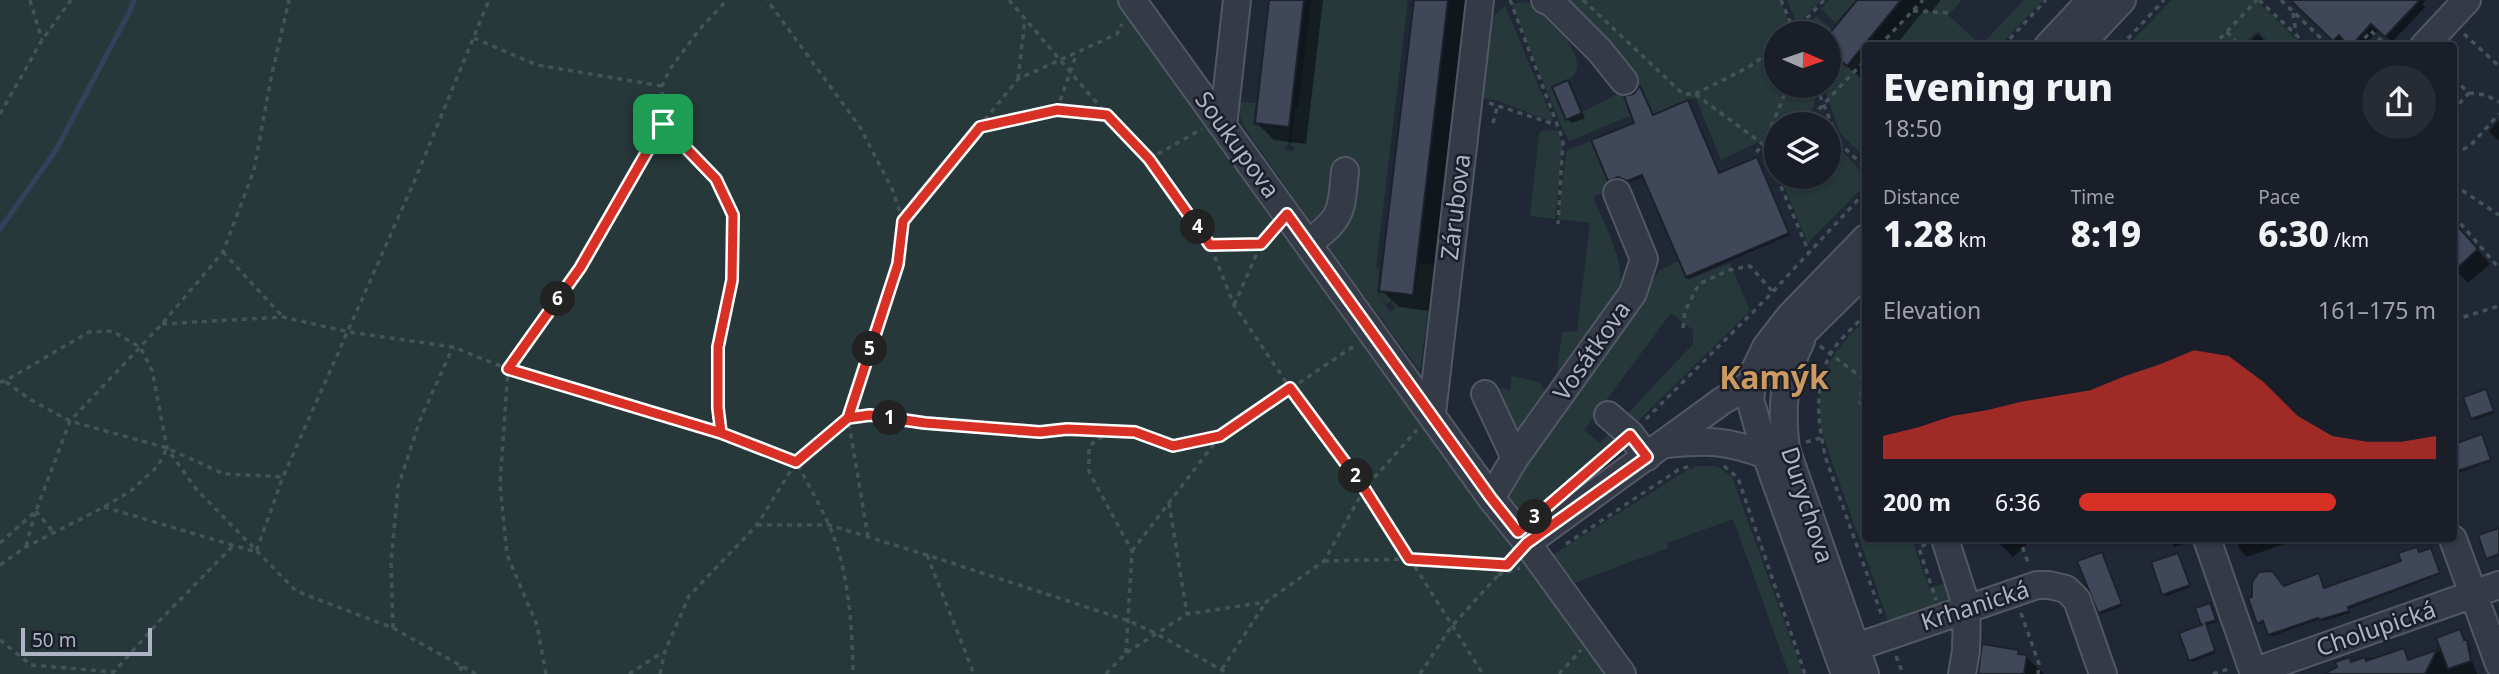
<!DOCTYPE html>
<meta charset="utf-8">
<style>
body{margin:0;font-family:"Noto Sans",sans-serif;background:#262b34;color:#f1f3f6;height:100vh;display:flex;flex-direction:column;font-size:26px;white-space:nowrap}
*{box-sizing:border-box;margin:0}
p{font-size:23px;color:#9fa2a8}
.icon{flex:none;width:38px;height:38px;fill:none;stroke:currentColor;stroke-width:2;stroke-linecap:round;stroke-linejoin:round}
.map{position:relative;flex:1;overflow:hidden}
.drawer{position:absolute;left:1862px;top:42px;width:595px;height:500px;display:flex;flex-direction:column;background:#191e28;border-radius:7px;box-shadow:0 2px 5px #0004,0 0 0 2px #373c45}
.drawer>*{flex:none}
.needle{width:46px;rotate:92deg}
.fabs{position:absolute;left:1764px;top:21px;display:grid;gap:14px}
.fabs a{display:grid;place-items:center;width:77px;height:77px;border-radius:50%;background:#191e28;box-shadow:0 2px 5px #0004,0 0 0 2px #373c45;font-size:35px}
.scale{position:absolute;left:21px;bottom:18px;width:131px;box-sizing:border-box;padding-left:7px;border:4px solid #aeb4c3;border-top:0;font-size:19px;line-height:24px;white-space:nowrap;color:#aeb4c3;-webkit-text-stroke:5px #1a1f2a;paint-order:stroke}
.pin{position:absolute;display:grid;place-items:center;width:60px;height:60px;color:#fff;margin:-30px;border-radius:14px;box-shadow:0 4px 10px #0006}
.km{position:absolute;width:35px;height:35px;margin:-18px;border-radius:50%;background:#222;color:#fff;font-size:19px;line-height:35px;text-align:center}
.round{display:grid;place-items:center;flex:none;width:74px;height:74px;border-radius:37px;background:#262b34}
.summary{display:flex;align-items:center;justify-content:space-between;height:119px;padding:0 21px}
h1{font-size:38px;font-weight:800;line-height:52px}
.figures{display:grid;grid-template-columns:repeat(3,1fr);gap:10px;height:119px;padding:7px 21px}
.figures div{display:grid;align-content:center}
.figures b{font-size:35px;font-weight:800}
.figures small{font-size:19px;font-weight:400}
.figures p{font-size:19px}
.chart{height:196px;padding:14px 21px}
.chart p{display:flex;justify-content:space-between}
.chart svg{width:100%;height:126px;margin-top:7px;fill:#d93025;opacity:.7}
ul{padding:0 21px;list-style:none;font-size:23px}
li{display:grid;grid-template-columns:112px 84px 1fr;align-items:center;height:52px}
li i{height:18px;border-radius:9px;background:#d93025}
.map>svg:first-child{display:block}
</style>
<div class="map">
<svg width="2499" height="674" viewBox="0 0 2499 674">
<rect width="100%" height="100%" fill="#212835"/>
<path fill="#27383a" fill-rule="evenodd" d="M0 0H1118L1610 674H0Z
M1311 0H1408L1376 267 1379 271 1377 291 1390 312 1395 308 1391 301 1386 304 1379 293 1415 296 1419 263 1434 265 1420 371 1328 246 1337 229 1332 204 1322 219 1310 221 1244 127 1240 116V102L1256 103 1253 125 1290 129 1288 146 1285 145V150L1294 151V146H1291L1295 108H1298Z
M1556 0H1780L1794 33H1776V86H1816C1816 115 1806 124 1776 124V134L1721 160 1697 100 1693 98 1653 115 1640 86 1623 94 1630 116 1569 141 1560 123 1511 4C1520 2 1529 1 1538 5 1551 12 1581 55 1577 69 1573 80 1562 83 1552 87L1566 120 1639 83 1619 59Z
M1787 0H1821L1799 23 1796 21Z
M1829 0H1856L1836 23 1821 9Z
M1924 0H1962L1948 15 1981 45H1880Z
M2024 0H2043L2000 45H1987L1984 42Z
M2172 0H2256L2298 41 2294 45H2271L2258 31 2242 45H2128Z
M1505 6 1553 120 1551 121 1495 100 1477 98 1491 18Z
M1816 16 1832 29 1828 33H1801L1802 29Z
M1861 52 1866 56 1865 158 1840 133 1823 86H1829V53L1848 68Z
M1557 130 1563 146 1555 219 1530 216 1539 134 1541 131Z
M1591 141 1611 189 1593 197C1606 230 1628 263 1618 299L1556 380 1562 332 1577 331 1590 223 1558 219 1566 153 1568 150Z
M1829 145 1840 149 1865 176V185L1808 243 1780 177H1829Z
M1678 261 1688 280 1730 263 1750 311 1626 433 1525 519 1507 495 1545 432 1660 270ZM1671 313 1693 330V344L1600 443 1584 430Z
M1865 319 1866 539H1924L1913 544 1929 588 1950 582 1948 599 1942 605 1890 626 1821 430C1815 375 1828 358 1865 319Z
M1512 376 1539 382 1545 390 1546 399 1519 438 1493 391 1502 388 1510 390Z
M1697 466H1717L1732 477 1803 674H1789L1733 519 1667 543 1668 548 1574 583 1571 582 1553 558 1554 554 1687 470Z"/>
<path fill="#0007" d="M1271 0H1323L1306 144 1274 140 1257 123Z
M1416 0H1467L1430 311 1399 307 1381 290Z
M1859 0H1941L1931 12 1926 8 1895 46H1866L1865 82 1829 50V37Z
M2299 0H2426L2422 4 2425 7 2392 42 2379 29 2363 46H2350L2346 40 2339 46 2296 4Z
M2258 34 2270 46H2245Z
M1568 82 1572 87 1585 118 1572 123 1567 119Z
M1653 116 1720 175 1758 161 1790 235 1689 278 1644 176 1630 182 1621 178 1611 182 1610 180Z
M2499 120V141L2489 131Z
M2454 223 2490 264 2468 283 2454 268Z
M2487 393 2494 413 2474 420 2473 418Z
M2481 436 2491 461 2458 473 2454 464V446Z
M1995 539H2033L2013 557Z
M2170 539H2187L2188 542 2174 547Z
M2236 539H2298L2247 557 2240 550Z
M2432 552 2440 574 2348 609 2350 613 2322 621 2320 619 2272 636 2265 622 2260 624 2258 623 2284 588 2320 577 2325 589 2403 563 2419 554Z
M2178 555 2190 587 2166 596 2164 594Z
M2103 556 2122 606 2101 614 2100 612Z
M2210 605 2217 622 2206 625 2215 653 2192 662 2190 660 2204 626Z
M2460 631 2469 645 2471 651 2469 653 2477 674H2327L2349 659 2352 664 2365 659 2374 657 2376 660 2404 650 2409 661 2442 650Z
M2018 652 2026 657 2044 674H1980Z"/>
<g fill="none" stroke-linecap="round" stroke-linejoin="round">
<path stroke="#35415c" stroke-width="5" d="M0 229 56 150 130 11 134 0"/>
</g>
<path fill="#3f4758" stroke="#1c212c" stroke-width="2" d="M1269 0H1304L1289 127 1255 123Z
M1414 0H1448L1413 295 1379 291Z
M1857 0H1901L1847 66 1829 51V34Z
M2290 0H2420L2385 37 2371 24 2351 46H2348L2339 35 2333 41Z
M1568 80 1582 113 1566 120 1552 87Z
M1640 86 1653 115 1688 100 1719 173 1757 157 1789 233 1686 277 1642 175 1627 181 1618 177 1608 181 1591 140 1634 123 1624 96 1633 94Z
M2454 222 2478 249 2454 271Z
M2486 389 2494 411 2471 419 2463 397Z
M2482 434 2491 460 2454 472V444Z
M2499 528V554L2486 559 2478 535Z
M2417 547 2419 552 2431 548 2440 573 2348 607 2349 611 2319 620 2318 618 2268 635 2263 621 2257 624 2248 598 2252 597V582L2259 572 2272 571 2284 586 2319 573 2324 588 2401 561 2398 553Z
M2102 552 2122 604 2098 613 2077 561Z
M2178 553 2190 585 2162 595 2151 562Z
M2210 603 2216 620 2206 623 2215 651 2189 661 2179 633 2203 624 2201 625 2195 608Z
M2460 629 2464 640H2467L2471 661 2448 669 2436 638Z
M1982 644 2019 650 2018 654 2027 655 2024 674H1978Z
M2404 648 2408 660 2437 650 2425 674H2324L2337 667 2335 662 2350 657 2351 662 2365 657 2366 661Z"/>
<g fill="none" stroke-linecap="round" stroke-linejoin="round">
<g stroke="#525764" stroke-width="30">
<path id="minor" d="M1132 0 1491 498 1527 543 1622 674
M1545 0 1551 2 1600 51 1624 81
M2048 46 2091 0
M2079 46 2122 0
M2424 46 2467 0
M1223 126 1237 0
M1308 243C1343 218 1341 212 1345 171
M1801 341C1783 376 1781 411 1786 449L1865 674
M1485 394 1515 458
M1432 413 1480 0
M1608 415 1630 434 1647 457
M1666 444C1709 440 1725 440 1766 455
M1491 498 1515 458 1633 293 1644 259 1617 193
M1945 539 1967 608 1966 651 1962 674
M2207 539 2254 674
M2453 539 2499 664
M1527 543 1722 401 1751 384 1866 271
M1839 653 2037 585H2049L2066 589 2077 600 2103 674
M2253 672 2499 585
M1845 674 1766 455 1750 399 1754 372 1766 347 1790 316 1866 238"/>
</g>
<path stroke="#445358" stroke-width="3.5" stroke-dasharray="5 5" stroke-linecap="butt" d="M30 0 42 40
M1009 0 1107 115 1149 159 1189 214 1210 245 1234 305 1290 388 1365 488 1483 674
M1510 0 1563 140 1558 224
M1583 0 1683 94H1695L1764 145 1776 174
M1781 0 1794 31
M2259 0 2308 46
M2281 0 2329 46
M1913 11 1950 13
M2293 13 2296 33
M2227 32 2240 46
M1793 33 1824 0
M2464 34 2499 66
M474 38 537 65 662 86
M1879 46 1923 0
M2003 46 2046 0
M2121 46 2164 0
M2213 46 2257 0
M2358 46 2371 31 2387 46
M1018 79 1025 19
M2454 79 2469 93 2456 107 2454 105
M1816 86 1840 144 1866 168
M2469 93 2486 95 2499 102
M1695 94 1747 68 1776 48
M1489 103 1557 125
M1057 110 1076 55
M0 114 42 40 71 0
M1493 123 1498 104
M663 124 716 179 733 215 732 280 718 347 717 408 721 433
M1805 124 1866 59
M982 126 1057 110 1107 115
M1829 141 1840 144
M1764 145 1788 86
M1756 152 1764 145 1776 140
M2454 154 2470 146 2499 114
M1149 159 1202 129
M1777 177 1809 252
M2454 185 2499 215
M2454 216 2499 268
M903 221 1018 79 1117 34 1122 24
M1210 245 1261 244 1272 231
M223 252 283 317
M1234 305 1261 244
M1866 314C1854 327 1837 341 1830 355 1813 388 1818 429 1827 462L1882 616
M1863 317 1866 331
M2454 320 2499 306
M162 324 283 317 349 332 453 347 508 369 721 433 796 462C807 482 819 503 829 525 849 571 852 624 853 674
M1683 328 1685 311 1699 284 1729 270 1750 266 1773 292
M1866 341 1860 402 1866 416
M1820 346 1866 381
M0 382 5 381 89 332 112 331 140 347 152 370 167 448 196 489 296 591 393 628 476 674
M6 382 31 400 70 421 167 448 224 474 283 477
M1646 419 1767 298 1866 191
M1806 442 1821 438
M1599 461 1615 448
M1724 466 1738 478 1805 674
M1169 503 1187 614
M104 507 256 552 283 477 414 182 489 0
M36 511 54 533
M757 525H829L927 555 1129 621 1157 634 1229 674
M868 537 848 418 870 415 925 423 1040 432 1067 429 1109 432
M2025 539 2021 543 2029 565
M0 543 36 511 70 421 162 324 223 252 254 170 271 78 289 0
M1566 544 1678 470 1693 465
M1926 544 1919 548 1936 600
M26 546 35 513
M1132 551 1220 436 1354 346
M927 555 974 674
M1324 561 1409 559 1507 565
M0 565 26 547 104 507 132 490 158 466 167 448
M1498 575 1520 568
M2021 613 2039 664 2038 674
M393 628 391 563 398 487 420 420 453 347
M0 640 31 665 113 672
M1126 653 1132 551 1089 472V446L1109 432H1135L1173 446 1220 436
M1896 656 1903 674
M460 666 462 674
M1222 669 1266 602
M112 674 164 616 232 547
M546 674 537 625 507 555 500 484 508 369 580 268 663 124 662 86 670 69 699 30 727 0
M629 674 663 652
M660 674 665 651 689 596 757 525 796 462 848 418 899 264 903 221 892 189 860 127 767 0
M1106 674 1126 653 1187 614 1266 602 1324 561 1365 488 1417 430
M1420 674 1451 627 1513 559
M1559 674 1581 650
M2213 674 2231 668"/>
<use href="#minor" stroke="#343a46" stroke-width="26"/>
</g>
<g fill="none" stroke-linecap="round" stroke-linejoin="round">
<g stroke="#fff" stroke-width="14">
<path id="route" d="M663 124 716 179 733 215 732 280 718 347V408L721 433 796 462 848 418 870 415 925 423 1040 432 1067 429 1135 432 1173 446 1220 436 1290 388 1364 488 1409 559 1507 565 1527 543 1647 457 1630 435 1518 532 1491 498 1287 214 1261 244 1210 245 1149 159 1107 115 1057 110 980 127 903 221 898 264 848 418 796 462 721 433 508 369 580 268 663 124"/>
</g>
<use href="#route" stroke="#d93025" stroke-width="9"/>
</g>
<g text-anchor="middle" stroke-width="5" stroke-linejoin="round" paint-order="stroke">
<g font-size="24" fill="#aeb4c3" stroke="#1a1f2a">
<text transform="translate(1237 145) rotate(54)" y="8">Soukupova</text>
<text transform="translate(1456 207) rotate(-83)" y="8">Zárubova</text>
<text transform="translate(1592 351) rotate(-55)" y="8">Vosátkova</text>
<text transform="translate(1807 505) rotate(72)" y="8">Durychova</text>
<text transform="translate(1975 606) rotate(-18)" y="8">Krhanická</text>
<text transform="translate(2376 629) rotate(-19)" y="8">Cholupická</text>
</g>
<g font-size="32" font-weight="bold" fill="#cc9960" stroke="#1a1f2a">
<text x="1774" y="389">Kamýk</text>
</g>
</g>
</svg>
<div class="fabs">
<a><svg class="needle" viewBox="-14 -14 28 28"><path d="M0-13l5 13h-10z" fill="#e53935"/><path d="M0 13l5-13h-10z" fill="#9fa2a8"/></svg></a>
<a><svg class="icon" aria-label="layers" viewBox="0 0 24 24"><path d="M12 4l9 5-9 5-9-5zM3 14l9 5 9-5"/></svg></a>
</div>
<div class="scale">50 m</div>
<div class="pin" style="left:663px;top:124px;background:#1e9e55"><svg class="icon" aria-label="arrive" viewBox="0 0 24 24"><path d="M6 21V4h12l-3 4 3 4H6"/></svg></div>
<b class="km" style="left:890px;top:418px">1</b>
<b class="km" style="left:1356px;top:476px">2</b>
<b class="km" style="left:1535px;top:517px">3</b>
<b class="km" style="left:1198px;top:227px">4</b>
<b class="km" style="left:870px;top:349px">5</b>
<b class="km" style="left:558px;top:299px">6</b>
<section class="drawer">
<div class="summary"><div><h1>Evening run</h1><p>18:50</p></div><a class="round"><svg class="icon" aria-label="share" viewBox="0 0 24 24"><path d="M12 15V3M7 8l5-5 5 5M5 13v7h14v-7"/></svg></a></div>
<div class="figures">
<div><p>Distance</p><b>1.28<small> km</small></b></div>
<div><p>Time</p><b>8:19</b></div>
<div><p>Pace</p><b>6:30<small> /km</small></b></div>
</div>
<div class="chart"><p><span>Elevation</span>161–175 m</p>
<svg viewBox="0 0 160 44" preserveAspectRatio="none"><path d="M0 44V36L10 33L20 29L30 27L40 24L50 22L60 20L70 15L80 11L90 6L100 8L110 17L120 29L130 36L140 38L150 38L160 36V44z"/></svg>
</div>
<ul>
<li><b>200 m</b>6:36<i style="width:72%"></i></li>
</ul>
</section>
</div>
